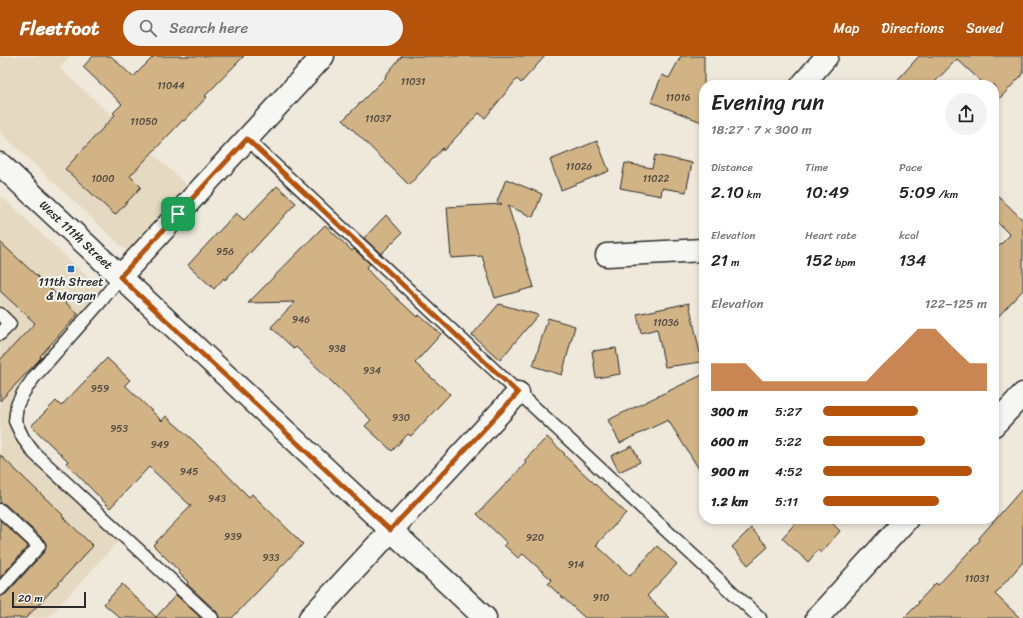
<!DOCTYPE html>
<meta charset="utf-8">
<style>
body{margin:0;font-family:Sriracha,sans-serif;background:#f2f2f2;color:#222;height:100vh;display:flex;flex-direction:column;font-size:15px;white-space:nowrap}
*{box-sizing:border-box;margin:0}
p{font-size:13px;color:#767676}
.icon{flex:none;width:22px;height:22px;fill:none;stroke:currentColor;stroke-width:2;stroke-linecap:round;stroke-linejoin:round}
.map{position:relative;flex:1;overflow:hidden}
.panel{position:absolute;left:699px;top:24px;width:300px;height:444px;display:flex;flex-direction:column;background:#fff;border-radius:16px;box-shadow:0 2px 6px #0003}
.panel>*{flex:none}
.scale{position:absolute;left:12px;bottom:10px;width:74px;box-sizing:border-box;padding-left:4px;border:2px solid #2b2b2b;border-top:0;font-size:11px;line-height:14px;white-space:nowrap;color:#2b2b2b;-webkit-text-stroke:3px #f6f6f2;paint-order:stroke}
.pin{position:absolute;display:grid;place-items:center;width:34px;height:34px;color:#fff;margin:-17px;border-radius:8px;box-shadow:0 2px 6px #0006}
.round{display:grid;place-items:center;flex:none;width:42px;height:42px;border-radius:21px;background:#f2f2f2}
.headline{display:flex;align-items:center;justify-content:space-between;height:68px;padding:0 12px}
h1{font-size:22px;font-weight:600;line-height:30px}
.figures{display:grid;grid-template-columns:repeat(3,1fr);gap:6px;height:68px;padding:4px 12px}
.figures div{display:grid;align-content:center}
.figures b{font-size:17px;font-weight:600}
.figures small{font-size:11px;font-weight:400}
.figures p{font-size:11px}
.chart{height:112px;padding:8px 12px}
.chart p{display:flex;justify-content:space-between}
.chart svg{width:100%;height:72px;margin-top:4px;fill:#b45309;opacity:.7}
ul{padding:0 12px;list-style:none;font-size:13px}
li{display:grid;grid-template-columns:64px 48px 1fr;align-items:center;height:30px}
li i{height:10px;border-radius:5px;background:#b45309}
header{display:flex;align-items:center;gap:24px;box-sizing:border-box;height:56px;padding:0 20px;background:#b45309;color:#fff}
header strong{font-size:19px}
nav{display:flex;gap:22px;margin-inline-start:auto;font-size:14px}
.search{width:280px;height:36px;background:#f2f2f2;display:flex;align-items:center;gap:10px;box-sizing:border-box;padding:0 14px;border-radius:22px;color:#767676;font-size:15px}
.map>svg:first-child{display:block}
</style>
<header>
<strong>Fleetfoot</strong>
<div class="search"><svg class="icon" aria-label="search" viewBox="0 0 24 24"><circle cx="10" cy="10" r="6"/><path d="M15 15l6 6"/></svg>Search here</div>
<nav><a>Map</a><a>Directions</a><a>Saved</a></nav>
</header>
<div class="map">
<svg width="1023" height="562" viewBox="0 0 1023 562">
<rect width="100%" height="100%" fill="#efe9dc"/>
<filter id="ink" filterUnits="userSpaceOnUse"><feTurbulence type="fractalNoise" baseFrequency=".025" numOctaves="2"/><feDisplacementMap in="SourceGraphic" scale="8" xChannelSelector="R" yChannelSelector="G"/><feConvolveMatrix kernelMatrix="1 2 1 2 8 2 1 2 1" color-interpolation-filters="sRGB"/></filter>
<g filter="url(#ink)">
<path fill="#e6d9c2" d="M0 0H70L60 12 191 133 130 198 0 76Z
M0 139 110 242 44 313 20 351V366L26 382 126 477 48 562H0Z"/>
<path fill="#d1b385" stroke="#2b2b2b" d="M93 0H111L133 21 154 0H244L205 40 207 41 184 65 183 64 130 120 141 131 115 159 65 113 115 59 113 57 122 48 83 11Z
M402 0H545L521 27 517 23 485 62 479 57 443 95V92L409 129 343 64 386 21 385 20Z
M681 0H704V67L651 46 662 19 669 22Z
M919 0H1023V18L999 43 994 38V29H985L957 3 932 29H893Z
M597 85 609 115 561 134 550 104Z
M655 99 692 107 686 136 662 132 661 140 620 132 625 107 652 112Z
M506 123 542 138 533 161 508 150 534 231 495 242 482 200 451 202 447 151 502 148 497 146Z
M277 130 296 147 225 224 224 222 214 233 188 209 236 157 244 164Z
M994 136 1023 164V234L994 265V195L1010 179 994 163Z
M386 159 402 177 381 198 364 182Z
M325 169 352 195 354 193 370 208 366 212 373 220 417 261 419 259 441 278 415 307 450 338 411 380 408 378 392 395 365 370 371 364 296 291 294 293 271 271 295 246 248 247Z
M0 186 78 258 40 300 41 301 39 304 0 345V304L35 267 0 235Z
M689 247 702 306 665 311 657 273 641 277 637 258Z
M499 248 538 259 500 304 472 279Z
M548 262 575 270 562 319 533 310Z
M616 292 620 318 596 322 592 295Z
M107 302 130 324 125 329 162 365 166 360 195 386 249 441 252 438 303 488 232 562H219L217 556 187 528 188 526 178 516 179 515 153 489 191 450 149 411 110 452 66 407 68 405 31 370 56 345 61 350Z
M704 318V421L668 364 620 387 608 364Z
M547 381 565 398 564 399 626 457 596 489 630 520 657 490 677 508 647 540 670 562H585L548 528 552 524 523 498 518 502 504 489 507 487 477 458 526 407 524 405Z
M632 390 640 406 619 416 611 400Z
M0 399 63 459 62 460 93 490 26 562H0V540L6 538 45 495 46 488 44 484 5 448 0 447Z
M1023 432V506L995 538 1020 562H904L919 547 918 546 936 527 938 529 980 484 979 482Z
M799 463H828L840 475 821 497 818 494 808 506 782 482Z
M0 464 28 490 0 522Z
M751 472 768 491 748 509 732 491Z
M122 528 156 561 176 539 201 562H120L104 548Z"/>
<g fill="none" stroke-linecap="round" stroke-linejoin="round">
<g stroke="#2b2b2b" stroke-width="15">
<path id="lane" d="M247 83 760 562
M120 221 102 244 35 320 23 337 17 349 15 365 23 382 34 397 212 562
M0 258 10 268 0 278
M0 454 39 490 0 533"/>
</g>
<g stroke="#2b2b2b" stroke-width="25">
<path id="street" d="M802 29 827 0
M607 199 704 194
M120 221 323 0
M994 369 1023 338
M310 562 518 337
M817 562 907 463"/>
</g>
<g stroke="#2b2b2b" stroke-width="25">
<path id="secondary" d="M0 108 485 562"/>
</g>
<use href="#lane" stroke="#f6f6f2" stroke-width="12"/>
<use href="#street" stroke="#f6f6f2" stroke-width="22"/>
<use href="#secondary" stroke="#f6f6f2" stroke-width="22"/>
</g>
</g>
<g fill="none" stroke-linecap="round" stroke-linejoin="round" filter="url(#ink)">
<g stroke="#fff" stroke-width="8">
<path id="route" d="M247 83 518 337 390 474 120 221Z"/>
</g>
<use href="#route" stroke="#b45309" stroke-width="5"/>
</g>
<rect fill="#1f6fb2" stroke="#f6f6f2" stroke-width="1.5" x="67" y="209" width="8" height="8" rx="2"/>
<g text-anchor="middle" stroke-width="4" stroke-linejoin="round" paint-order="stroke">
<g font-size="10" fill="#544d42">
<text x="413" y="29">11031</text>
<text x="171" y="33">11044</text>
<text x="678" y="45">11016</text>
<text x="378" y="66">11037</text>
<text x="144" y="69">11050</text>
<text x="579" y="114">11026</text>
<text x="103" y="126">1000</text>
<text x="656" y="126">11022</text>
<text x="225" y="199">956</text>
<text x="301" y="267">946</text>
<text x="666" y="270">11036</text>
<text x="337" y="296">938</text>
<text x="372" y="318">934</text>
<text x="100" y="336">959</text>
<text x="401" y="365">930</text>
<text x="119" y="376">953</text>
<text x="160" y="392">949</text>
<text x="189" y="419">945</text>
<text x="217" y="446">943</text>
<text x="233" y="484">939</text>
<text x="535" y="485">920</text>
<text x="271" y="505">933</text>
<text x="576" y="512">914</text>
<text x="977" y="526">11031</text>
<text x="601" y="545">910</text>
</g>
<g font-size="12" fill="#2b2b2b" stroke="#f6f6f2">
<text transform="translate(76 179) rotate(43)" y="4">West 111th Street</text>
</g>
<g font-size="12" fill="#2b2b2b" stroke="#f6f6f2">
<text x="71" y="230">111th Street<tspan x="71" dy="14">&amp; Morgan</tspan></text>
</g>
</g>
</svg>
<div class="scale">20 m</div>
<div class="pin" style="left:178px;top:158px;background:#1e9e55"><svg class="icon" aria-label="arrive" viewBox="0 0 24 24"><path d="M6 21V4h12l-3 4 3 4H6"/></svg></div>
<section class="panel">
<div class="headline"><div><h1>Evening run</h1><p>18:27 · 7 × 300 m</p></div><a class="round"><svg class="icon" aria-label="share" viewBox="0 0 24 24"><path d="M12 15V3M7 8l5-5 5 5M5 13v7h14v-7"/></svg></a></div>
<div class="figures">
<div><p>Distance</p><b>2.10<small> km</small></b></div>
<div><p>Time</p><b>10:49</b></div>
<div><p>Pace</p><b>5:09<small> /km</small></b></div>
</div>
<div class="figures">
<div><p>Elevation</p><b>21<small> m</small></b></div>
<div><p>Heart rate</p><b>152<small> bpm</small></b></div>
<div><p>kcal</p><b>134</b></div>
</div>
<div class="chart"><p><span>Elevation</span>122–125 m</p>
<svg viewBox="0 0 160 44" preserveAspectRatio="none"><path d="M0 44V27L10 27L20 27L30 38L40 38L50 38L60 38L70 38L80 38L90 38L100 27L110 17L120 6L130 6L140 17L150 27L160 27V44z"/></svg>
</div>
<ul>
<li><b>300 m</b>5:27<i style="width:58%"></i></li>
<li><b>600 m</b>5:22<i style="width:62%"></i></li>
<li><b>900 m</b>4:52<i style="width:91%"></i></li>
<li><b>1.2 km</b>5:11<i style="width:71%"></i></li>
</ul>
</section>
</div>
